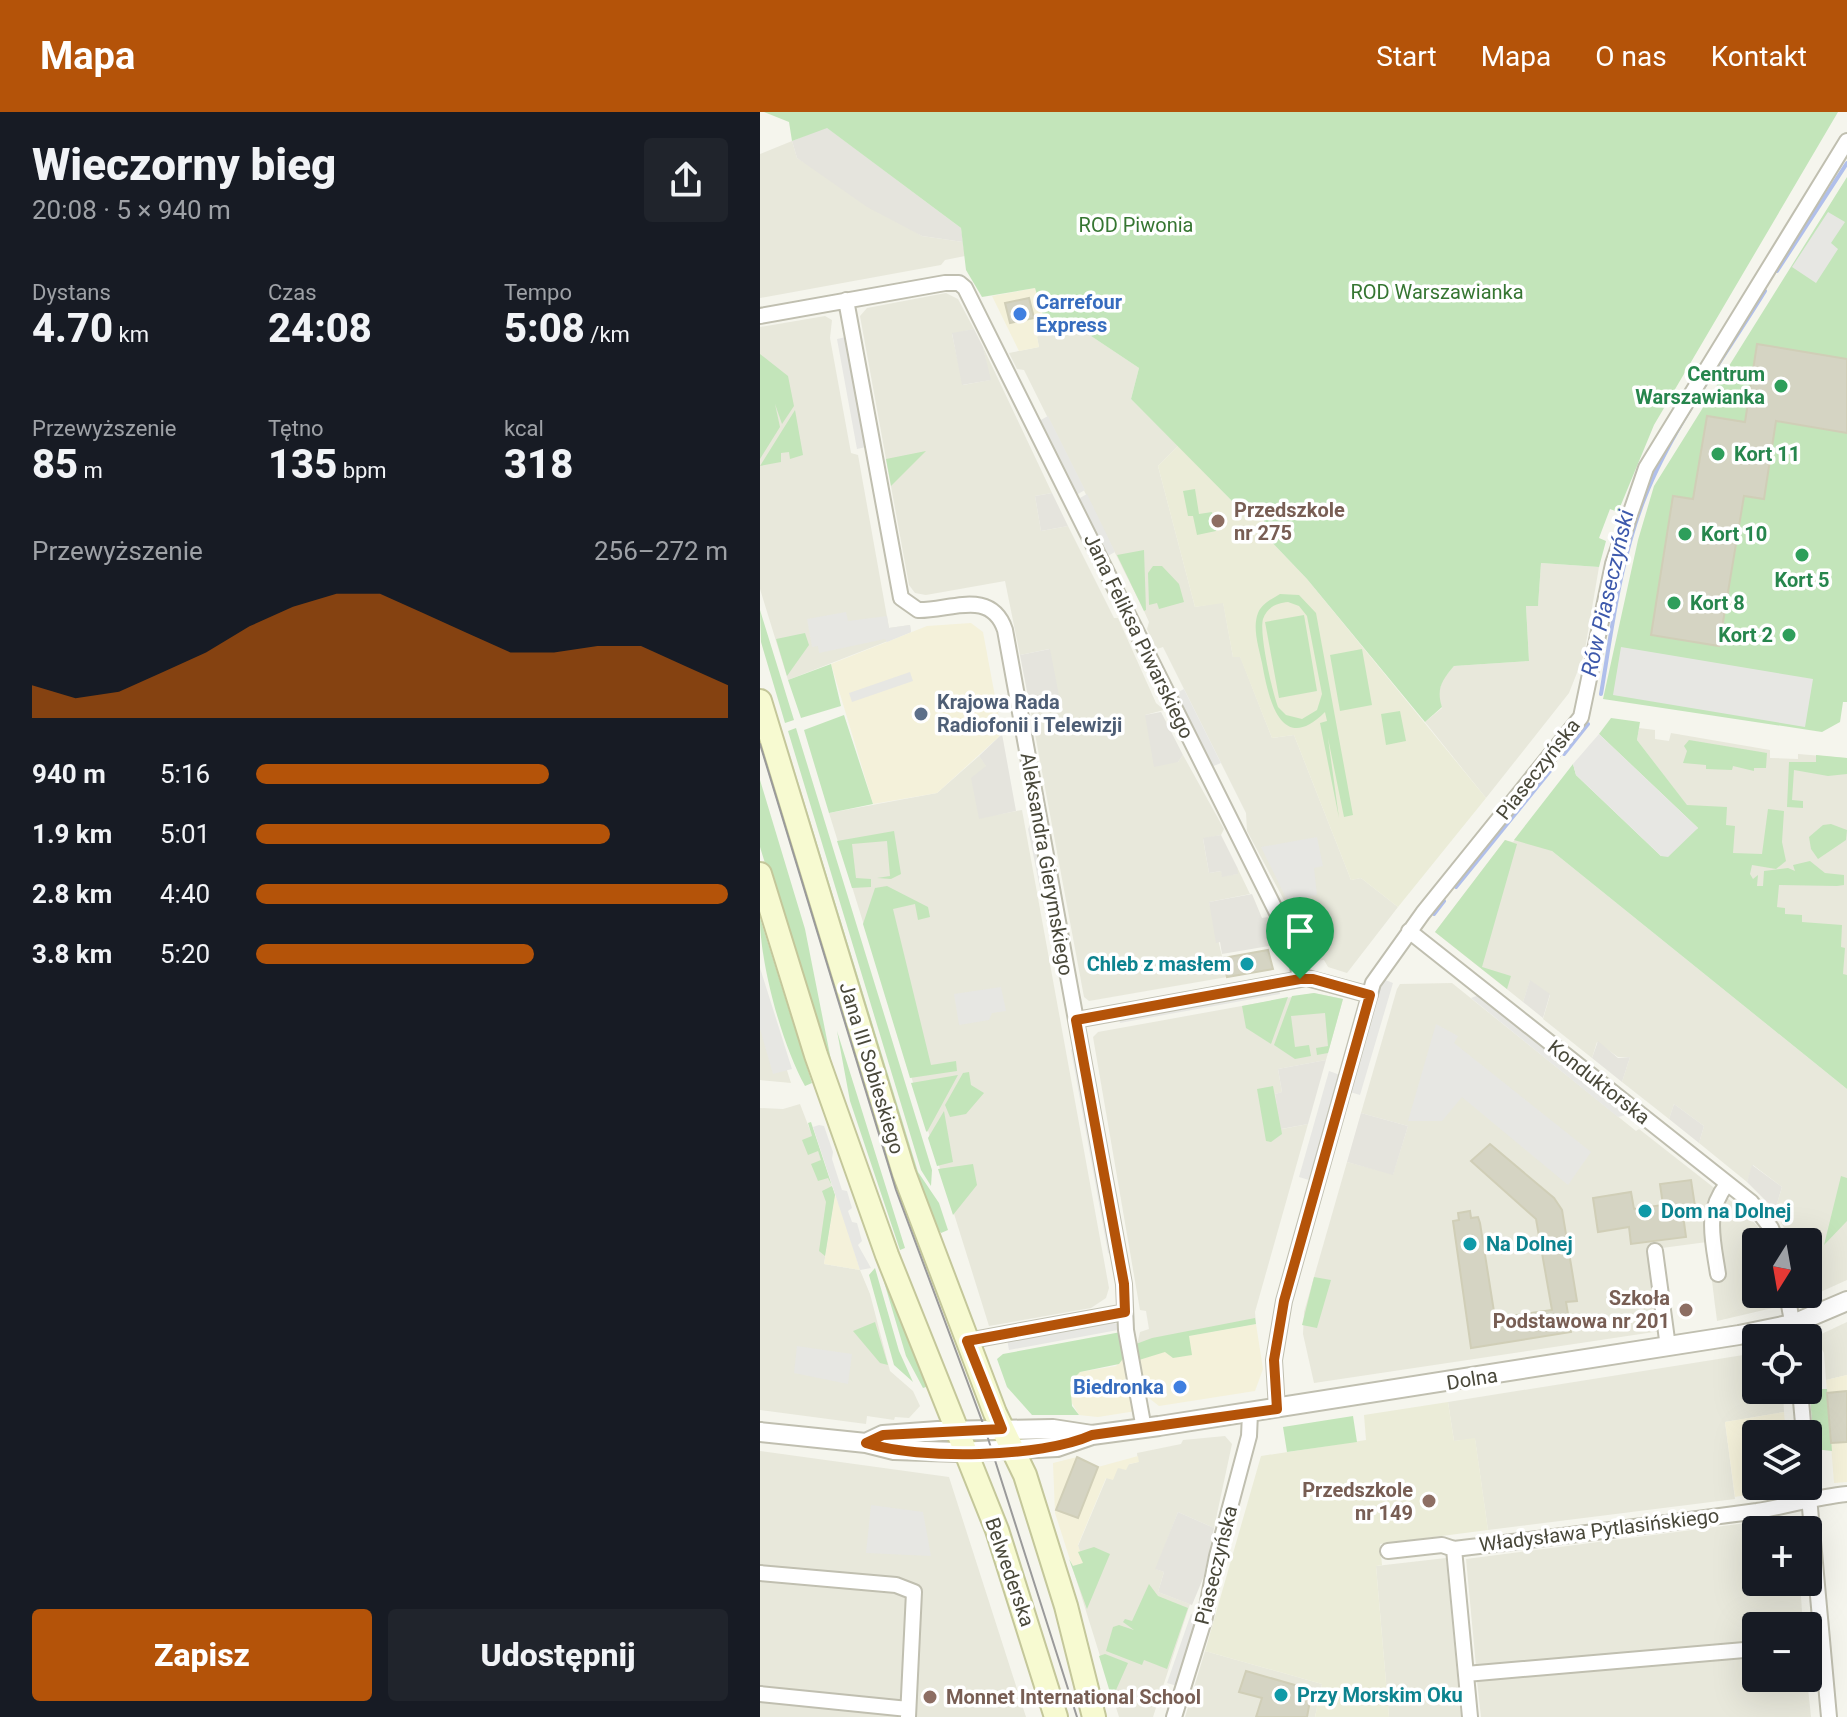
<!DOCTYPE html>
<html lang="pl">
<meta charset="utf-8">
<style>
body{margin:0;font-family:Roboto,sans-serif;background:#20242c;color:#f1f3f6;height:100vh;display:flex;flex-direction:column;font-size:30px;white-space:nowrap}
*{box-sizing:border-box;margin:0}
p{font-size:26px;color:#9ea1a6}
.icon{flex:none;width:44px;height:44px;fill:none;stroke:currentColor;stroke-width:2;stroke-linecap:round;stroke-linejoin:round}
.map{position:relative;flex:1;overflow:hidden}
.panel{display:flex;flex-direction:column;background:#171b24;width:760px}
.panel>*{flex:none}
.needle{width:52px;rotate:191deg}
.fabs{position:absolute;left:982px;top:1116px;display:grid;gap:16px}
.fabs a{display:grid;place-items:center;width:80px;height:80px;border-radius:8px;background:#171b24;box-shadow:0 8px 32px #0002;font-size:40px}
.pin{position:absolute;display:grid;place-items:center;width:68px;height:68px;color:#fff;margin:-82px -34px;border-radius:50% 50% 50% 0;rotate:-45deg;box-shadow:0 0 8px #0007}
.pin .icon{rotate:45deg}
.round{display:grid;place-items:center;flex:none;width:84px;height:84px;border-radius:8px;background:#20242c}
.overview{display:flex;align-items:center;justify-content:space-between;height:136px;padding:0 32px}
h1{font-size:44px;font-weight:800;line-height:60px}
.stats{display:grid;grid-template-columns:repeat(3,1fr);gap:12px;height:136px;padding:8px 32px}
.stats div{display:grid;align-content:center}
.stats b{font-size:40px;font-weight:800}
.stats small{font-size:22px;font-weight:400}
.stats p{font-size:22px}
.chart{height:224px;padding:16px 32px}
.chart p{display:flex;justify-content:space-between}
.chart svg{width:100%;height:144px;margin-top:8px;fill:#b45309;opacity:.7}
.action{display:flex;gap:16px;margin-top:auto;padding:16px 32px}
.action a{flex:1;height:92px;border-radius:8px;background:#b45309;color:#fff;font-size:32px;font-weight:800;line-height:92px;text-align:center}
.action a+a{background:#20242c;color:#f1f3f6}
ul{padding:0 32px;list-style:none;font-size:26px}
li{display:grid;grid-template-columns:128px 96px 1fr;align-items:center;height:60px}
li i{height:20px;border-radius:10px;background:#b45309}
header{display:flex;align-items:center;gap:48px;box-sizing:border-box;height:112px;padding:0 40px;background:#b45309;color:#fff}
header strong{font-size:38px}
nav{display:flex;gap:44px;margin-inline-start:auto;font-size:28px}
main{display:flex;flex:1;min-height:0}
.map>svg:first-child{display:block}
</style>
<header>
<strong>Mapa</strong>
<nav><a>Start</a><a>Mapa</a><a>O nas</a><a>Kontakt</a></nav>
</header>
<main>
<section class="panel">
<div class="overview"><div><h1>Wieczorny bieg</h1><p>20:08 · 5 × 940 m</p></div><a class="round"><svg class="icon" aria-label="share" viewBox="0 0 24 24"><path d="M12 15V3M7 8l5-5 5 5M5 13v7h14v-7"/></svg></a></div>
<div class="stats">
<div><p>Dystans</p><b>4.70<small> km</small></b></div>
<div><p>Czas</p><b>24:08</b></div>
<div><p>Tempo</p><b>5:08<small> /km</small></b></div>
</div>
<div class="stats">
<div><p>Przewyższenie</p><b>85<small> m</small></b></div>
<div><p>Tętno</p><b>135<small> bpm</small></b></div>
<div><p>kcal</p><b>318</b></div>
</div>
<div class="chart"><p><span>Przewyższenie</span>256–272 m</p>
<svg viewBox="0 0 160 44" preserveAspectRatio="none"><path d="M0 44V34L10 38L20 36L30 30L40 24L50 16L60 10L70 6L80 6L90 12L100 18L110 24L120 24L130 22L140 22L150 28L160 34V44z"/></svg>
</div>
<ul>
<li><b>940 m</b>5:16<i style="width:62%"></i></li>
<li><b>1.9 km</b>5:01<i style="width:75%"></i></li>
<li><b>2.8 km</b>4:40<i style="width:100%"></i></li>
<li><b>3.8 km</b>5:20<i style="width:59%"></i></li>
</ul>
<div class="action"><a>Zapisz</a><a>Udostępnij</a></div>
</section>
<div class="map">
<svg width="1087" height="1605" viewBox="0 0 1087 1605">
<rect width="100%" height="100%" fill="#f5f5ed"/>
<path fill="#e8e8db" d="M32 29 37 46 162 124 203 130 205 144 185 148 181 153 0 186V42Z
M186 181 198 187 214 217 192 222 203 273 230 268 223 235 292 381 275 384 281 419 308 414 354 506H358L396 591 404 598 385 603 418 650 423 643 464 717 461 723 443 727 449 761 461 759 463 764 477 762V755L490 782 449 790 467 865 329 889 324 885 270 595 299 589 289 537 260 543 245 469 166 483 155 481 149 473 100 204 107 196Z
M65 204 72 208 70 226 91 341 98 343 129 516 150 513 151 520 28 568 0 477V215Z
M316 208 319 216 379 256 371 287 418 334 398 354 435 495 463 490 473 545 480 544 512 626 534 623 591 768 601 766 638 795 587 861 568 855 564 848 553 849 545 844 526 807 532 803 487 719 486 701 403 535 397 537 387 517 389 510 384 499 264 258 257 257 249 241 279 235 277 225 286 214Z
M781 451 839 455 824 543 809 581 726 686 665 610 682 596 678 582 683 567 694 554 769 549 766 493H778Z
M879 616 895 618V627L909 629 911 621 1010 638V646L1038 647V642L1087 646V874L983 767 877 628Z
M219 644 226 653 219 706 262 698 349 1176 346 1186 331 1196 229 1214 69 701 177 681Z
M767 713 792 739 1087 977V1168L1047 1186 1043 1183 1048 1182V1130H1031L1015 1098 1022 1075 993 1053 987 1070 939 1031 944 1014 914 992 909 1007 862 970 870 945H858L837 930 832 946 783 907 790 883 770 869 763 890 675 820 745 728 753 730Z
M692 871 876 1019 879 1017 985 1100 998 1115 1003 1130H996V1182H1019L1021 1194 957 1209 947 1130 902 1136 914 1217 554 1271 543 1222 544 1200 587 1050 633 1062 648 1014 601 1001 637 877 640 872Z
M0 872 31 971 0 968Z
M554 881 583 887 566 948 518 957 522 980 515 982 522 1017 548 1012 495 1200 496 1212 377 1233 380 1220 389 1217 386 1199 380 1198 333 925 338 920Z
M40 992 75 1083 64 1152 100 1158 110 1182 130 1259 153 1279 160 1294 149 1306 135 1305 134 1308 107 1304 106 1312 0 1298V996L23 997Z
M1087 1210V1263L1066 1268 1064 1241 1055 1225Z
M996 1241V1278H1023L1024 1300 965 1310 975 1387 728 1418 715 1327 694 1329 688 1290Z
M465 1324 472 1332 454 1416 418 1400 396 1457 404 1460 398 1480 430 1492 393 1605H359L312 1454 320 1442 318 1434 347 1365 358 1355 378 1350 377 1341 421 1332 423 1328Z
M0 1339 189 1365 266 1605H0Z
M1033 1405 1034 1418H996V1470H1040L1043 1514H996V1529L716 1554 706 1447Z
M686 1446 701 1605H629L616 1454Z
M445 1539 562 1572 555 1605H425Z
M996 1545V1566H1047L1051 1605H721L717 1569Z"/>
<path fill="#f4f1da" d="M275 176 286 214 277 225 279 235 259 239 232 184Z
M211 511 223 520 242 622 177 681 113 692 71 552 167 514Z
M75 1083 81 1097 100 1158 64 1152Z
M496 1212 503 1257 495 1279 399 1294 385 1283 377 1233Z
M365 1244 376 1299 338 1305 319 1303 310 1288V1270L314 1264 320 1260 356 1254Z
M1087 1263V1370L1074 1371 1066 1268Z
M1024 1300 1026 1322H996V1374L1030 1375 975 1385 965 1310Z
M378 1344 379 1350 369 1352 366 1358 358 1356 353 1368 346 1366 318 1433 324 1451 312 1454 295 1401 293 1351 317 1345 338 1355Z"/>
<path fill="#e5e4dd" d="M66 15 201 116 203 130 162 124 107 95 37 46 32 29Z
M214 217 223 235 231 268 202 273 192 221Z
M292 381 308 414 281 419 275 384Z
M290 537 300 589 270 595 260 543Z
M401 600 423 643 418 650 394 655 385 603Z
M242 622 256 699 219 707 211 666 226 654 219 644Z
M461 723 477 755 478 762 462 765 461 759 449 761 443 726Z
M492 782 502 806 508 805 511 821 520 832 462 842 460 830 456 831 449 790Z
M770 868 790 882 783 906 763 890Z
M838 929 858 946 870 945 862 970 832 946Z
M566 948 548 1012 521 1017 515 982 522 980 518 957Z
M914 992 944 1014 939 1031 909 1007Z
M601 1001 648 1014 633 1063 587 1050Z
M992 1053 1022 1075 1015 1098 987 1070Z
M418 1400 454 1416 444 1464 432 1493 398 1480 404 1460 395 1457Z"/>
<path fill="#ebecd8" d="M418 334 472 389 505 395 504 422 547 467 726 686 638 795 601 766 591 768 534 623 512 626 480 545H473L463 491 435 495 398 354Z
M688 1290 694 1329 715 1326 728 1418 620 1432 622 1453 616 1454 629 1605H555L562 1572 445 1539 501 1344 606 1328 604 1303Z"/>
<path fill="#c3e5ba" fill-rule="evenodd" d="M4 0H1078L894 313 858 400 850 397 839 426 846 429 839 455 781 451 778 494H766L769 549 694 554C682 568 676 577 682 595L665 610 547 467 504 422V395L472 389 371 287 379 256 319 216 316 208 286 214 275 176 222 185 206 158 201 116 67 16 32 29 29 10Z
M1087 65V590H1083L1080 610 1062 620 843 587 878 428 894 374Z
M0 242 28 264 34 294 22 312 15 292 20 315 0 347Z
M35 298 43 343 30 347 29 340 21 341V350L0 354Z
M166 339 131 374 126 347Z
M435 377 439 402 452 400 456 419 437 423 433 404H428L423 379Z
M384 438 386 498 384 499 357 443Z
M393 454H402L419 472 424 490 399 497 397 491 389 493 388 461Z
M520 482 539 483 556 501 593 703 584 705 568 626 579 706 560 611 567 609 565 600C520 645 508 584 502 551 499 536 492 516 498 501 502 491 512 487 520 482ZM528 490 539 494 547 504 562 582 557 598 542 607 526 603 518 595C512 579 499 522 503 507 507 495 517 491 528 490Z
M0 498 34 608 25 611 1 530Z
M544 503 557 579 519 586 505 510Z
M45 521 49 533 27 564 16 527Z
M602 537 612 593 580 599 570 543Z
M71 552 81 594 41 606 28 568Z
M640 599 646 629 626 633 621 602Z
M84 603 113 692 69 701 44 618Z
M851 606 880 610 877 628 927 693 967 695 966 713 975 714 973 741 1002 742 1008 697 1024 699 1022 730 1026 749 1016 757 992 753 990 762 993 767 998 763 997 774H1003L1004 759 1028 756 1035 759 1033 753 1050 749 1065 761 1084 763V773L1077 774 1019 773 1017 795 1025 796V802L1042 803V810L1082 813 1081 835 1085 836 1083 862 1087 863V977L792 739 754 728 813 652 816 663 901 744 938 716 839 622Z
M36 616 172 1058 171 1074 161 1058 28 619Z
M23 621 158 1060 179 1091 188 1118 181 1121 167 1099Z
M929 628 1007 641 1006 656H994V659L973 654 972 658 946 657V653L923 651 927 639 924 634Z
M1056 643 1087 646V662L1068 664 1034 658 1032 688 1043 689V696L1027 695 1029 650H1056Z
M0 668 45 817 72 953 68 955 0 735Z
M1071 712 1087 718 1086 728 1058 747 1051 737 1049 725 1063 713Z
M134 719 141 762 131 767 117 766 130 764 127 729 92 732 96 766 111 767V775L92 776 77 729Z
M745 728 757 732 722 855 751 864 747 877 675 820Z
M127 774 168 795 170 805 158 808 155 792 133 797 171 953 196 949 197 959 150 966 103 812 115 776Z
M0 806 52 971 45 974C22 933 0 852 0 806Z
M554 881 583 887 568 941 557 943 556 936 568 934 565 901 531 904 535 935 549 933 551 944 535 947 514 933 532 884Z
M528 885 511 932 486 916 482 894Z
M77 919 145 1136 140 1138 90 989Z
M209 960 211 973 224 981 206 1002 190 1005 185 993 203 961Z
M198 963 167 1020 166 1019 151 971Z
M513 974 522 1022 511 1030 506 1029 497 977Z
M184 999 193 1050 177 1054 168 1026Z
M51 1010 75 1083 65 1144 59 1139 66 1090 62 1079 72 1074 68 1066 58 1069 51 1052 61 1048 58 1039 48 1043 42 1028 52 1024 48 1011Z
M213 1052 217 1073 193 1103 178 1057Z
M1081 1064 1087 1066V1109L1064 1133Z
M119 1153 169 1274 163 1276 146 1244Z
M115 1156 139 1239 153 1270 134 1253 109 1163Z
M554 1165 571 1168 557 1216 542 1213Z
M495 1206 496 1212 429 1224 432 1243 413 1246 405 1240 379 1248 376 1232 392 1226Z
M115 1210 128 1253 120 1251 93 1219Z
M361 1220 365 1244 359 1252 320 1260 310 1270 312 1294 319 1303H272L247 1275 237 1247 243 1242Z
M1062 1277H1067L1072 1339 1054 1337 1050 1284 1062 1283Z
M593 1304 597 1330 527 1340 523 1315Z
M334 1435 350 1442 327 1497 309 1447 313 1454 323 1451 318 1440Z
M389 1472 398 1484 428 1496 407 1557 384 1548 382 1553 346 1539 353 1515 359 1513 374 1518 363 1510 365 1507 372 1509Z
M345 1542 368 1551 352 1587 339 1544Z"/>
<path fill="#e7e7e3" d="M1068 100 1085 110 1071 131 1078 137 1056 171 1032 155Z
M86 225 106 335 97 337 77 227Z
M288 304 325 378 316 383 279 309Z
M327 382 355 440 346 445 318 387Z
M86 500 88 509 127 504 129 516 150 513 151 520 127 530 125 527 59 541 58 534 52 535 47 507Z
M861 535 1053 567 1045 615 853 583Z
M150 560 153 569 92 590 89 581Z
M424 577 461 651 451 655 415 582Z
M839 622 938 716 908 745 901 744 816 663 813 652Z
M273 708 304 870 298 865 268 717Z
M557 725 563 754 554 756 557 783 527 788 501 735Z
M0 856 32 957 13 962 0 917Z
M623 867 633 871 600 983 590 980Z
M241 875 246 899 232 901 229 908 199 913 194 882Z
M519 877 520 882 360 911 359 907Z
M722 882 870 1002 858 1005 711 886Z
M676 912 698 924 694 931 831 1040 808 1073 702 985 682 1009H648Z
M315 933 353 1143 348 1141 311 938Z
M569 959 580 963 549 1068 539 1065Z
M59 1013 64 1014 73 1040 72 1047 82 1078 87 1079 92 1096 88 1099 92 1110 97 1111 102 1129 98 1133 111 1156 100 1158 53 1015Z
M346 1209 358 1212V1218L249 1238 247 1227Z
M37 1234 92 1242 88 1272 34 1261Z
M111 1393 163 1400 171 1444 106 1441Z
M431 1502 440 1505 417 1574 407 1571Z"/>
<g fill="none" stroke-linecap="round" stroke-linejoin="round">
<path stroke="#b0bfeb" stroke-width="4" d="M1017 159 1087 51
M841 582C852 517 860 447 885 385 912 316 966 243 1005 179
M804 642 828 612
M696 775 790 659
M674 802 684 789"/>
</g>
<path fill="#d5d4c3" stroke="#d0ceb7" stroke-width="2" d="M269 186 274 206 250 211 245 191Z
M997 232 1087 247V321L1016 309 1004 387 984 384 959 534 891 523 913 384 933 387 947 304 985 310Z
M508 838 513 857 467 865 463 846Z
M730 1032 794 1086 802 1098 817 1189 806 1190 811 1220 711 1236 693 1109 699 1108 698 1101 710 1099 711 1106 718 1105 720 1111 735 1206 792 1198 776 1107 711 1049Z
M931 1068 936 1101 923 1103 926 1125 871 1132 869 1115 838 1120 833 1086 871 1080 874 1097 903 1093 900 1072Z
M1087 1279V1330L1071 1331 1067 1281Z
M317 1345 338 1355 318 1406 296 1398Z
M486 1559 552 1578 547 1605H496L502 1586 479 1580Z"/>
<g fill="none" stroke-linecap="round" stroke-linejoin="round">
<g stroke="#c0bfb0" stroke-width="18">
<path id="minor" d="M86 188 141 486 158 498C189 499 231 476 245 518L364 1172 366 1218 384 1317
M0 204 185 171H199L205 176 529 825 536 841 540 867
M649 819 991 1090 1011 1116 1017 1130
M316 908 547 866 610 883
M895 1139 908 1235
M958 1162C953 1128 944 1101 967 1072
M1027 1182 1035 1226
M207 1229 365 1200
M1040 1278 1044 1322
M517 1297 514 1248 524 1189 613 871 663 801 821 605 853 452 886 356 1087 29
M1048 1374 1069 1605
M694 1437 710 1605
M628 1439 682 1433 694 1437C795 1425 896 1413 997 1399 1028 1394 1056 1385 1087 1382
M0 1461 136 1473 154 1480 148 1605
M706 1562 996 1537
M0 1582 148 1597
M414 1605 445 1505 457 1444 489 1324 490 1301"/>
</g>
<g stroke="#c0bfb0" stroke-width="22">
<path id="tertiary" d="M0 1320 106 1331 134 1338 198 1340 297 1335 332 1323
M106 1331 123 1323 178 1319 293 1317 332 1323 399 1314 979 1223 1033 1212 1087 1189"/>
</g>
<g stroke="#c4c79a" stroke-width="26">
<path id="secondary" d="M0 589 144 1061 235 1301 265 1363 306 1494 334 1605
M0 762 56 943 127 1143 237 1418 296 1605"/>
</g>
<use href="#minor" stroke="#fff" stroke-width="14"/>
<use href="#tertiary" stroke="#fff" stroke-width="18"/>
<use href="#secondary" stroke="#f7fad1" stroke-width="22"/>
<path stroke="#9a9a9a" stroke-width="2" d="M0 632 136 1078 225 1317 317 1605"/>
</g>
<g fill="none" stroke-linecap="round" stroke-linejoin="round">
<g stroke="#fff" stroke-width="16">
<path id="route" d="M540 867H553L610 883 524 1189 514 1248 517 1297 332 1323C281 1346 159 1348 106 1331L123 1323 242 1317 207 1229 365 1200 364 1172 316 908Z"/>
</g>
<use href="#route" stroke="#b45309" stroke-width="10"/>
</g>
<g fill="#3f7fe0" stroke="#fff" stroke-width="3">
<circle cx="260" cy="202" r="8"/>
<circle cx="420" cy="1275" r="8"/>
</g>
<g fill="#2e9e5b" stroke="#fff" stroke-width="3">
<circle cx="1021" cy="274" r="8"/>
<circle cx="958" cy="342" r="8"/>
<circle cx="925" cy="422" r="8"/>
<circle cx="1042" cy="443" r="8"/>
<circle cx="914" cy="491" r="8"/>
<circle cx="1029" cy="523" r="8"/>
</g>
<g fill="#8d6e63" stroke="#fff" stroke-width="3">
<circle cx="458" cy="409" r="8"/>
<circle cx="926" cy="1198" r="8"/>
<circle cx="669" cy="1389" r="8"/>
<circle cx="170" cy="1585" r="8"/>
</g>
<circle fill="#5c6f8a" stroke="#fff" stroke-width="3" cx="161" cy="602" r="8"/>
<g fill="#0f9aa8" stroke="#fff" stroke-width="3">
<circle cx="487" cy="852" r="8"/>
<circle cx="885" cy="1099" r="8"/>
<circle cx="710" cy="1132" r="8"/>
<circle cx="521" cy="1583" r="8"/>
</g>
<g text-anchor="middle" stroke-width="7" stroke-linejoin="round" paint-order="stroke">
<g font-size="20" fill="#367632" stroke="#fff">
<text x="376" y="120">ROD Piwonia</text>
<text x="677" y="187">ROD Warszawianka</text>
</g>
<g font-size="20" font-weight="bold" fill="#366cbe" stroke="#fff" text-anchor="start">
<text x="276" y="197">Carrefour<tspan x="276" dy="23">Express</tspan></text>
<text x="404" y="1282" text-anchor="end">Biedronka</text>
</g>
<g font-size="20" font-weight="bold" fill="#27864d" stroke="#fff" text-anchor="start">
<text x="1005" y="269" text-anchor="end">Centrum<tspan x="1005" dy="23">Warszawianka</tspan></text>
<text x="974" y="349">Kort 11</text>
<text x="941" y="429">Kort 10</text>
<text x="1042" y="475" text-anchor="middle">Kort 5</text>
<text x="930" y="498">Kort 8</text>
<text x="1013" y="530" text-anchor="end">Kort 2</text>
</g>
<g font-size="20" font-weight="bold" fill="#785e54" stroke="#fff" text-anchor="start">
<text x="474" y="405">Przedszkole<tspan x="474" dy="23">nr 275</tspan></text>
<text x="910" y="1193" text-anchor="end">Szkoła<tspan x="910" dy="23">Podstawowa nr 201</tspan></text>
<text x="653" y="1385" text-anchor="end">Przedszkole<tspan x="653" dy="23">nr 149</tspan></text>
<text x="186" y="1592">Monnet International School</text>
</g>
<g font-size="20" fill="#49483a" stroke="#fff">
<text transform="translate(379 524) rotate(64)" y="7">Jana Feliksa Piwarskiego</text>
<text transform="translate(778 657) rotate(-52)" y="7">Piaseczyńska</text>
<text transform="translate(287 752) rotate(80)" y="7">Aleksandra Gierymskiego</text>
<text transform="translate(112 956) rotate(73)" y="7">Jana III Sobieskiego</text>
<text transform="translate(839 970) rotate(38)" y="7">Konduktorska</text>
<text transform="translate(712 1267) rotate(-9)" y="7">Dolna</text>
<text transform="translate(839 1418) rotate(-7)" y="7">Władysława Pytlasińskiego</text>
<text transform="translate(456 1453) rotate(-76)" y="7">Piaseczyńska</text>
<text transform="translate(250 1460) rotate(71)" y="7">Belwederska</text>
</g>
<g font-size="20" font-weight="bold" fill="#4e5e75" stroke="#fff" text-anchor="start">
<text x="177" y="597">Krajowa Rada<tspan x="177" dy="23">Radiofonii i Telewizji</tspan></text>
</g>
<g font-size="20" font-weight="bold" fill="#0d838f" stroke="#fff" text-anchor="start">
<text x="471" y="859" text-anchor="end">Chleb z masłem</text>
<text x="901" y="1106">Dom na Dolnej</text>
<text x="726" y="1139">Na Dolnej</text>
<text x="537" y="1590">Przy Morskim Oku</text>
</g>
<g font-size="22" font-style="italic" fill="#3d59ac" stroke="#fff">
<text transform="translate(847 481) rotate(-77)" y="8">Rów Piaseczyński</text>
</g>
</g>
</svg>
<div class="fabs">
<a><svg class="needle" viewBox="-14 -14 28 28"><path d="M0-13l5 13h-10z" fill="#e53935"/><path d="M0 13l5-13h-10z" fill="#9ea1a6"/></svg></a>
<a><svg class="icon" aria-label="locate" viewBox="0 0 24 24"><circle cx="12" cy="12" r="6"/><path d="M12 2v4M12 18v4M2 12h4M18 12h4"/></svg></a>
<a><svg class="icon" aria-label="layers" viewBox="0 0 24 24"><path d="M12 4l9 5-9 5-9-5zM3 14l9 5 9-5"/></svg></a>
<a>+</a>
<a>−</a>
</div>
<div class="pin" style="left:540px;top:867px;background:#1e9e55"><svg class="icon" aria-label="arrive" viewBox="0 0 24 24"><path d="M6 21V4h12l-3 4 3 4H6"/></svg></div>
</div>
</main>
